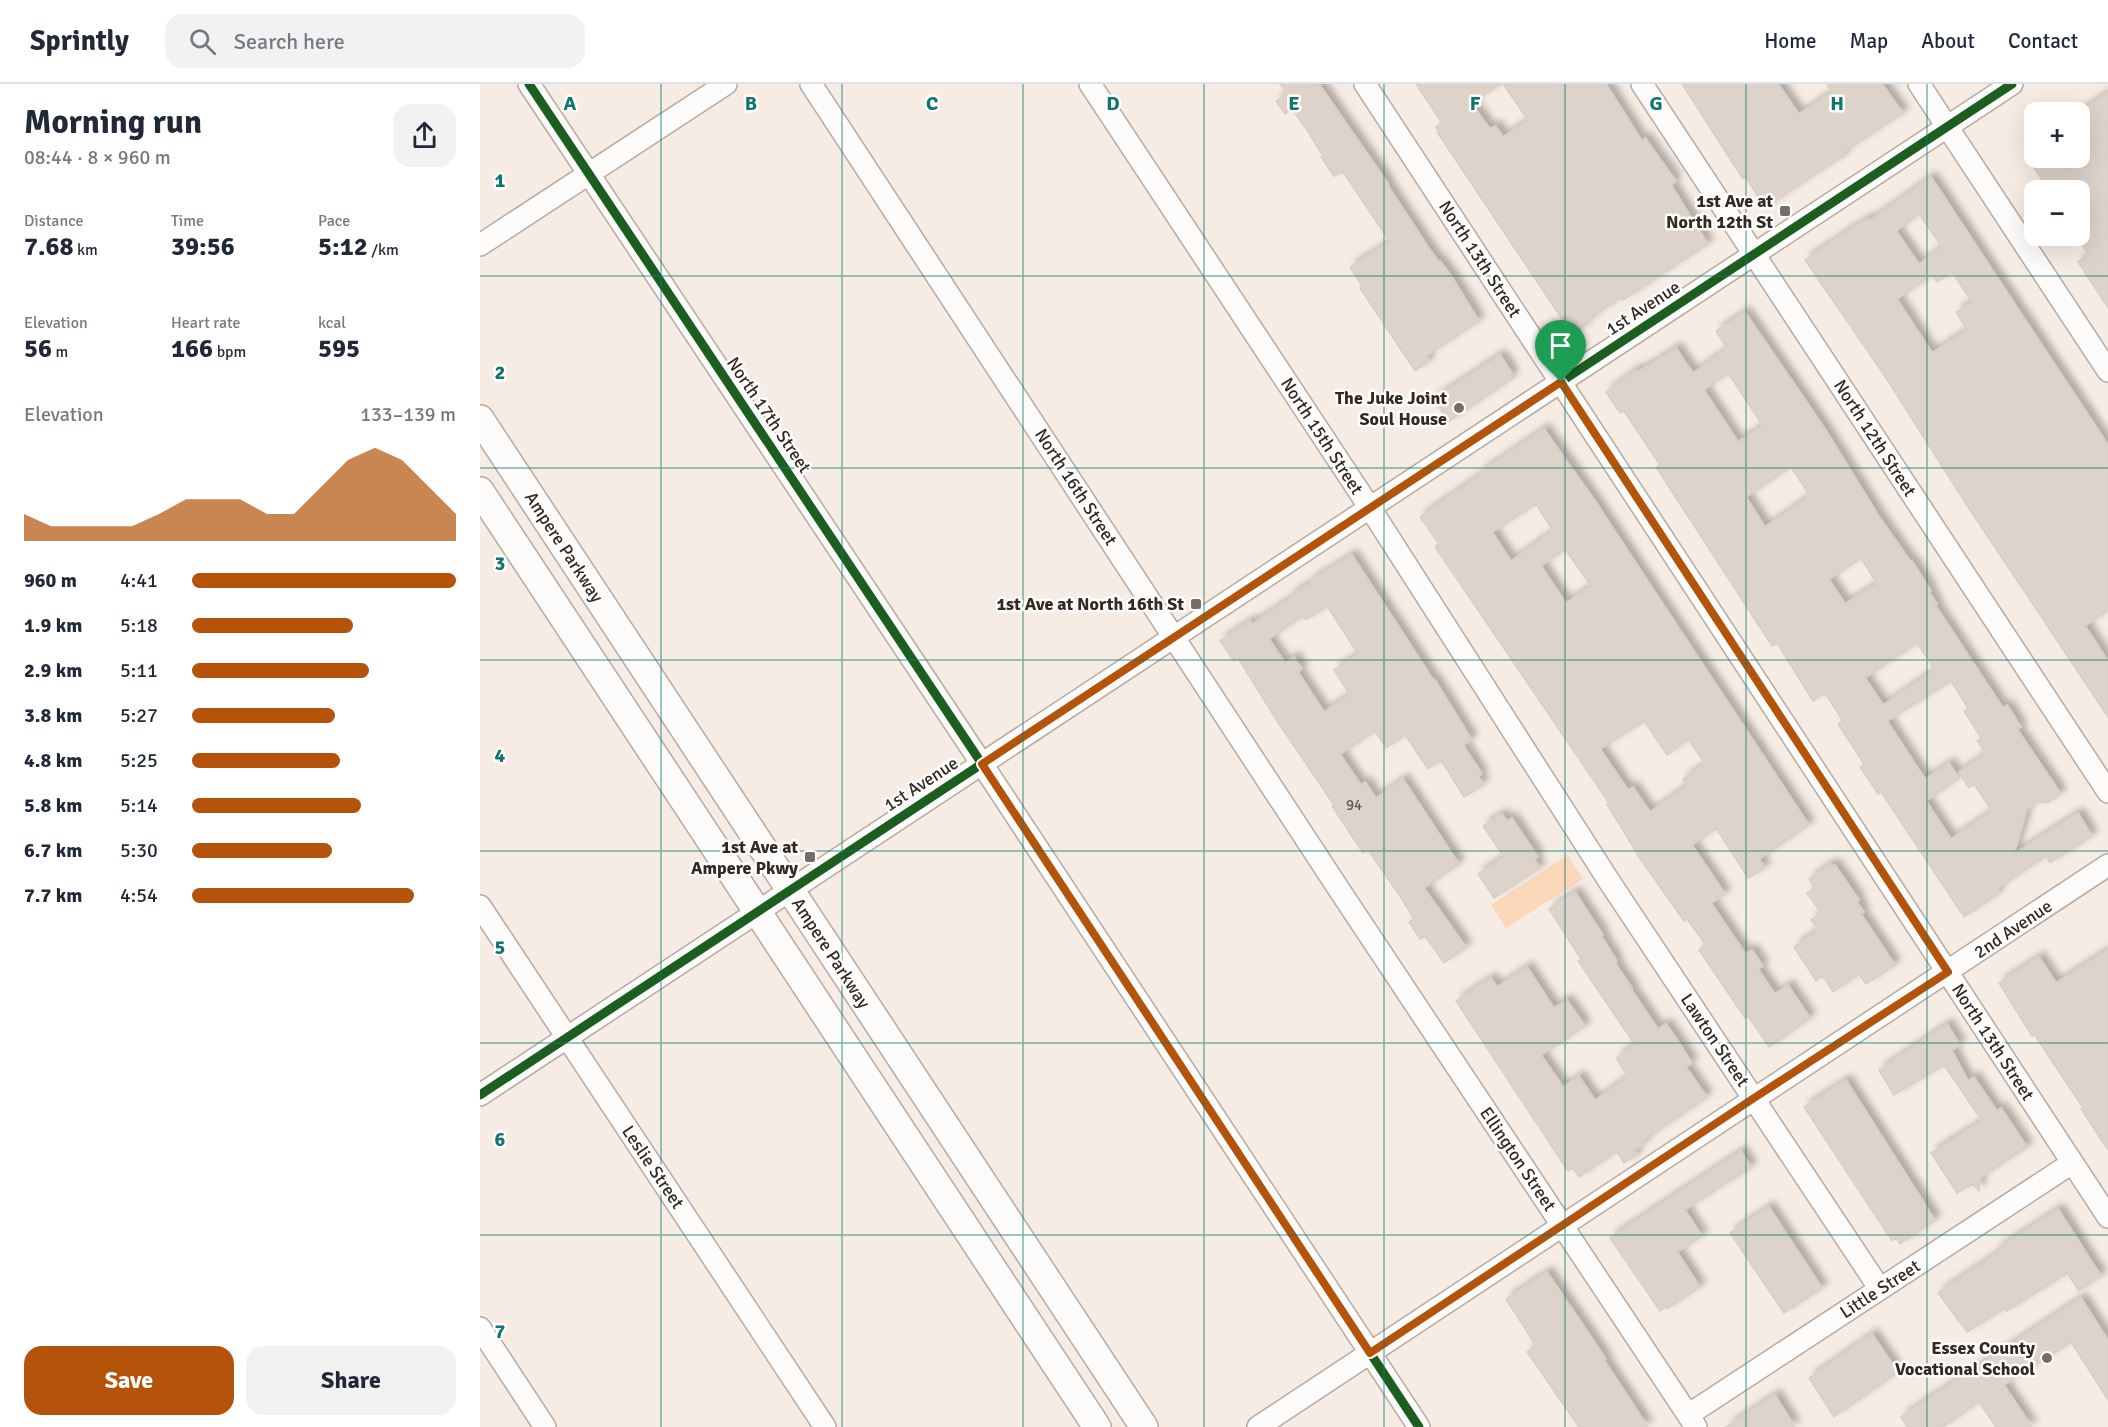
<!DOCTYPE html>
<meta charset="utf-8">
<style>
body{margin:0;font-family:Signika,sans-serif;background:#f2f2f3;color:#1f2937;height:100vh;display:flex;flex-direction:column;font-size:22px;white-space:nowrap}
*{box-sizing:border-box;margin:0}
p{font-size:20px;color:#747a83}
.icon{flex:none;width:33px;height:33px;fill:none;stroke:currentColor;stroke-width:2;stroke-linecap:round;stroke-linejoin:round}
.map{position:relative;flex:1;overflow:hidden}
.side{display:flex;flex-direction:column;background:#fff;width:480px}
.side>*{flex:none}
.fabs{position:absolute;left:1544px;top:18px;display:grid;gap:12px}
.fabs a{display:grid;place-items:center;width:66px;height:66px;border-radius:12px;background:#fff;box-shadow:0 6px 24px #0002;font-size:30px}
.pin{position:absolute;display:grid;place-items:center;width:51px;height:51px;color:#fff;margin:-62px -26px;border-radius:50% 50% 50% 0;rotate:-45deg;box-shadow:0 0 6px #0007}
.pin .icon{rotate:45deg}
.round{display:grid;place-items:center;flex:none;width:63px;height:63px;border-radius:18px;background:#f2f2f3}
.summary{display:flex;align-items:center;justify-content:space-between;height:102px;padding:0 24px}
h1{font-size:33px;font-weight:800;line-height:45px}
.stats{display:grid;grid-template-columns:repeat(3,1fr);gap:9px;height:102px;padding:6px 24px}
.stats div{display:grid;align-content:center}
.stats b{font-size:26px;font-weight:800}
.stats small{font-size:16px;font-weight:400}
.stats p{font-size:16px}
.chart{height:168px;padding:12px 24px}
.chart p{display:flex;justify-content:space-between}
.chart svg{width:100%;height:108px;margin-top:6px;fill:#b45309;opacity:.7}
.primary-button{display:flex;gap:12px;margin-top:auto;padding:12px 24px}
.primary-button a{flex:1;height:69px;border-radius:18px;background:#b45309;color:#fff;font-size:24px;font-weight:800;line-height:69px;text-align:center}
.primary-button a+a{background:#f2f2f3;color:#1f2937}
ul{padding:0 24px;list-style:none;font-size:20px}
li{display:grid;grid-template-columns:96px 72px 1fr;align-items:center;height:45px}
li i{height:15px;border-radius:8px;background:#b45309}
header{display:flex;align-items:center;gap:36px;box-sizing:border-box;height:84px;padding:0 30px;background:#fff;border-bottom:2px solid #e0e1e3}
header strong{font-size:28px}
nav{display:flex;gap:33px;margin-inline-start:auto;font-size:21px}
.search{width:420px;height:54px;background:#f2f2f3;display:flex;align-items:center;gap:15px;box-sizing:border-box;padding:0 21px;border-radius:18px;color:#747a83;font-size:22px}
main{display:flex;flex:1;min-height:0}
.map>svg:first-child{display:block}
</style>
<header>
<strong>Sprintly</strong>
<div class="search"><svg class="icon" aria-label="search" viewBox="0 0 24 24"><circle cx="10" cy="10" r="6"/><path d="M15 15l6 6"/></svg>Search here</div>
<nav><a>Home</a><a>Map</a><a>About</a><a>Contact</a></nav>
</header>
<main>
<section class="side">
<div class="summary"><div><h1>Morning run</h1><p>08:44 · 8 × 960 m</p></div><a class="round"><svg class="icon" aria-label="share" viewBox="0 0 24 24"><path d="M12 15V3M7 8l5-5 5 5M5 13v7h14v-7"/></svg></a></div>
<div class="stats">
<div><p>Distance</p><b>7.68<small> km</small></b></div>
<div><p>Time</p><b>39:56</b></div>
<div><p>Pace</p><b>5:12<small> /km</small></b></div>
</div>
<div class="stats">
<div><p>Elevation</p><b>56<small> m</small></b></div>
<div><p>Heart rate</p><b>166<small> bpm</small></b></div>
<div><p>kcal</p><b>595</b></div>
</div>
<div class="chart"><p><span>Elevation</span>133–139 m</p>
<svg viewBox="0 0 160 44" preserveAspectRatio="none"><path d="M0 44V33L10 38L20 38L30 38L40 38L50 33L60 27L70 27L80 27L90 33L100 33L110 22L120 11L130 6L140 11L150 22L160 33V44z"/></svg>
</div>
<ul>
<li><b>960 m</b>4:41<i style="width:100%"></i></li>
<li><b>1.9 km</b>5:18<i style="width:61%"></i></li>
<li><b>2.9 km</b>5:11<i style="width:67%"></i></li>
<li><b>3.8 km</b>5:27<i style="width:54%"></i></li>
<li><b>4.8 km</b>5:25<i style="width:56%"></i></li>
<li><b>5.8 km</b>5:14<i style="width:64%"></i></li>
<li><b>6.7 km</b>5:30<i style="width:53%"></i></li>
<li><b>7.7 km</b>4:54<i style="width:84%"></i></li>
</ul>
<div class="primary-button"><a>Save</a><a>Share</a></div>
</section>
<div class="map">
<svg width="1628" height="1343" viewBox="0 0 1628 1343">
<defs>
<filter id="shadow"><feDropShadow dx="5.5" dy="-5.5" stdDeviation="3" flood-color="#0004"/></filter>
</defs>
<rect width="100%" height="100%" fill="#f6ece4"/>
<path fill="#fbd8ba" d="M1088 771 1103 795 1026 844 1011 821Z"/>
<path fill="#ddd3cb" stroke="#d9cfc7" stroke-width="1.5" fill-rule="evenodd" filter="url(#shadow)" d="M800 0H839L909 101 908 102 950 166 959 178 960 177 972 193 999 237 946 272 949 277 935 287 880 204 882 202 870 183 910 158 863 88 854 92 841 73 843 72 827 46 812 25 805 30 796 17 807 10Z
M936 0H1021L991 19 1010 45 1016 42 1023 53 1048 36 1023 0H1126L1162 57 1165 54 1196 97 1191 101 1228 160 1143 216 1141 214 1114 231 1115 232 1104 239 1106 241 1092 250 957 48 959 47 956 43 962 39Z
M1202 0H1298L1319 30 1352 8 1347 0H1402L1423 29 1362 69 1364 72 1351 80 1285 124 1266 93 1263 95Z
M1628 9V224L1598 178 1609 171 1599 156V106H1569L1547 74H1599V28Z
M1451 93 1628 361V526L1605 542 1628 577V633L1486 420 1404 291 1325 176 1371 145 1388 135 1389 137ZM1439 130 1462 163 1439 180 1416 147ZM1472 188 1492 218 1476 228 1487 246 1452 269 1417 215 1452 191 1457 198Z
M1265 228 1345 345 1400 434 1431 478 1432 477 1451 507 1449 508 1457 520 1455 521 1523 624 1527 621 1541 643 1537 645 1581 710 1567 719 1558 718 1547 725 1534 770 1598 729 1612 752 1570 779 1566 772 1517 805 1519 809 1484 833 1401 708 1398 710 1380 683 1384 680 1358 640 1363 637 1345 609 1333 617 1297 559 1292 562 1176 383 1180 381 1144 327 1140 329 1126 308 1156 286 1157 288 1173 279 1196 264 1213 289 1245 266 1243 264 1246 263 1236 247ZM1248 289 1283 342 1258 358 1224 306ZM1311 383 1330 412 1285 443 1266 413ZM1381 474 1397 500 1365 520 1349 495ZM1437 559 1455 586 1403 621 1385 594ZM1471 597 1488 624 1484 627 1501 654 1497 657 1506 670 1479 688 1489 704 1494 700 1512 727 1471 755 1446 717 1479 694 1469 679 1445 695 1407 637Z
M1020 271 1032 289 1030 296 968 338 954 315Z
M1064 345 1115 417 1329 741 1279 775 1285 784 1268 794 1236 744 1212 761 1245 810 1231 819 1265 869 1272 866 1283 882 1278 885 1295 910 1308 901 1330 934 1289 963 1268 932 1265 934 1219 866 1225 860 1207 835 1204 837 1161 776 1127 720 1129 719 955 463 959 460 940 433 1002 390 1001 388ZM1056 420 1073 447 1031 477 1012 448ZM1085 465 1111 502 1086 519 1061 482ZM1164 637 1187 671 1208 655 1225 680 1203 695 1207 702 1170 728 1153 703 1148 706 1120 665Z
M872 471 954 597 955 596 992 656 983 661 1002 690 998 692 1004 700 984 713 961 676 948 685 925 651 906 664 895 647 860 670 881 701 885 698 896 714 923 695 979 780 944 804 986 863 964 879 945 852 940 855 929 838 934 835 920 812 888 766 883 769 852 722 854 721 797 637 758 574 754 577 740 557 770 537 772 540 811 514 810 512 831 499 830 497ZM847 522 878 570 854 586 870 611 844 628 818 588 822 585 814 573 805 579 789 555 823 532 826 536Z
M1022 730 1027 737 1032 734 1058 773 1054 775 1060 784 1014 814 998 790 1024 773 1003 742Z
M1351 780 1353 783 1355 781 1379 816 1377 818 1384 828 1381 830 1415 881 1386 900 1379 890 1353 908 1343 892 1336 897 1314 863 1338 846 1331 836 1341 829 1327 809 1335 804 1329 795Z
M1095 808 1123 851 1121 852 1137 877 1135 879 1152 904H1150L1178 945 1186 940 1196 954 1212 979 1206 983 1227 1013 1163 1057 1165 1059 1154 1066 1157 1071 1144 1079 1137 1067 1099 1093 1093 1084 1088 1087 976 917 1011 894 1017 903 1047 883 1074 924 1087 916 1105 942 1061 971 1083 1003 1099 992 1115 1016 1148 993 1136 974 1155 961 1098 877 1101 875 1069 825Z
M1628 866V1066L1601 1025 1603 1024 1554 950 1552 952 1519 899 1559 873 1576 899Z
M1467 940 1480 961 1472 966 1488 997 1494 993 1517 1027 1521 1024 1547 1063 1500 1094 1499 1107 1492 1100 1477 1109 1451 1069 1502 1037 1464 981 1414 1011 1399 986Z
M1366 996 1455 1136 1420 1160 1416 1154 1412 1157 1324 1023Z
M1261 1067 1271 1083 1205 1126 1222 1152 1197 1168 1220 1203 1187 1225 1186 1223 1180 1227 1130 1154Z
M1289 1123 1342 1204 1304 1229 1250 1149Z
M1578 1125 1621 1192 1599 1207 1587 1189 1527 1227 1525 1224 1487 1248 1458 1209 1518 1169 1516 1166Z
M1067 1188 1126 1275 1124 1276 1168 1343H1099L1047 1268 1056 1262 1026 1215Z
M1601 1214 1628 1256V1316L1591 1258 1524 1301 1552 1343H1516L1499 1318 1463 1343H1427L1421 1333Z
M1392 1250 1418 1288 1354 1333 1329 1294Z
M1295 1311 1315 1343H1246Z"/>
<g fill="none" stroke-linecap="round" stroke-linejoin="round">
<g stroke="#b5aba3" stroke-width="24">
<path id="minor" d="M49 0 502 680 939 1343
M331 0 860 807 1216 1343
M610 0 890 424 1129 797 1400 1205
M885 0 1628 1133
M1162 0 1628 708
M1439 0 1628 287
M0 161 246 0
M0 822 345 1343
M0 1011 1532 0
M0 1244 65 1343
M1208 1331 1592 1079
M778 1343 1628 781"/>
</g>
<g stroke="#b5aba3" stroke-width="30">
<path id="tertiary" d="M0 335 664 1343
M0 407 617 1343"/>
</g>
<use href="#minor" stroke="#fefcfb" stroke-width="21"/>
<use href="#tertiary" stroke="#fefcfb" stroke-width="27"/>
<g stroke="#fff" stroke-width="13">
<path id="cycleway" d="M49 0 502 680 939 1343
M0 1011 1532 0"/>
</g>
<use href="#cycleway" stroke="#1b5e20" stroke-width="9"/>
</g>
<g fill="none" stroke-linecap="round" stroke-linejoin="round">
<g stroke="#fff" stroke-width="12">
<path id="route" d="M1081 298 1468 888 1274 1014 890 1269 502 680Z"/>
</g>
<use href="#route" stroke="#b45309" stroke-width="8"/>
</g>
<path fill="none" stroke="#0f766e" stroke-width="1.5" stroke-opacity="0.55" d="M181 0V1343M362 0V1343M543 0V1343M724 0V1343M904 0V1343M1085 0V1343M1266 0V1343M1447 0V1343M0 192H1628M0 384H1628M0 576H1628M0 767H1628M0 959H1628M0 1151H1628"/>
<g fill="#786d65" stroke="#fff" stroke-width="2">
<rect x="1299" y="121" width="12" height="12" rx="3"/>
<circle cx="979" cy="324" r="6"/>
<rect x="710" y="514" width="12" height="12" rx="3"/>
<rect x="324" y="767" width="12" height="12" rx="3"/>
<circle cx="1567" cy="1274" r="6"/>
</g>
<g text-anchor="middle" stroke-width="5" stroke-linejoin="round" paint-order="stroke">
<g font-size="15" fill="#61564e">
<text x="874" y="726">94</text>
</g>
<g font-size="18" font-weight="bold" fill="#342920" stroke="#fff" text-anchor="end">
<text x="1293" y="123">1st Ave at<tspan x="1293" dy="21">North 12th St</tspan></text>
<text x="967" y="320">The Juke Joint<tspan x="967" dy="21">Soul House</tspan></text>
<text x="704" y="526">1st Ave at North 16th St</text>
<text x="318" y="769">1st Ave at<tspan x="318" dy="21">Ampere Pkwy</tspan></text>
<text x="1555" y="1270">Essex County<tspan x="1555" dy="21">Vocational School</tspan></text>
</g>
<g font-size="18" fill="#342920" stroke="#fff">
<text transform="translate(1000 175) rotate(57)" y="6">North 13th Street</text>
<text transform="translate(1163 224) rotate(-33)" y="6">1st Avenue</text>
<text transform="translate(289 331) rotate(56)" y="6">North 17th Street</text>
<text transform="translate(842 352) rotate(57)" y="6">North 15th Street</text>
<text transform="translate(1395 354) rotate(57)" y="6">North 12th Street</text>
<text transform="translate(596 403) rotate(57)" y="6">North 16th Street</text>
<text transform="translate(84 463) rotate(57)" y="6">Ampere Parkway</text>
<text transform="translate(441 700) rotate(-33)" y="6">1st Avenue</text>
<text transform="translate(1533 845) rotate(-34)" y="6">2nd Avenue</text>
<text transform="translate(351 869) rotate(57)" y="6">Ampere Parkway</text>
<text transform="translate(1235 956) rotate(56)" y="6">Lawton Street</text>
<text transform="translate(1513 958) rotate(57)" y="6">North 13th Street</text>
<text transform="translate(1038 1075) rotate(56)" y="6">Ellington Street</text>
<text transform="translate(173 1083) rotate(56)" y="6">Leslie Street</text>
<text transform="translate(1400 1205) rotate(-33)" y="6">Little Street</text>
</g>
</g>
<g font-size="20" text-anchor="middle" font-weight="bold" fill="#0f766e" stroke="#fff" stroke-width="5" stroke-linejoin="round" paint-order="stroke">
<text x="90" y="26">A</text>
<text x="271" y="26">B</text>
<text x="452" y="26">C</text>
<text x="633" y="26">D</text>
<text x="814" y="26">E</text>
<text x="995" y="26">F</text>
<text x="1176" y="26">G</text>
<text x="1357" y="26">H</text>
<text x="20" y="103">1</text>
<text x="20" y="295">2</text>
<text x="20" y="486">3</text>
<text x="20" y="678">4</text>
<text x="20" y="870">5</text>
<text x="20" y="1062">6</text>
<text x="20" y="1254">7</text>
</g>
</svg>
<div class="fabs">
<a>+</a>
<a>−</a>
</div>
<div class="pin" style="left:1081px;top:298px;background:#1e9e55"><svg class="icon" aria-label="arrive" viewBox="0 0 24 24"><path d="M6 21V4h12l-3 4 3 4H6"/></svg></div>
</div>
</main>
